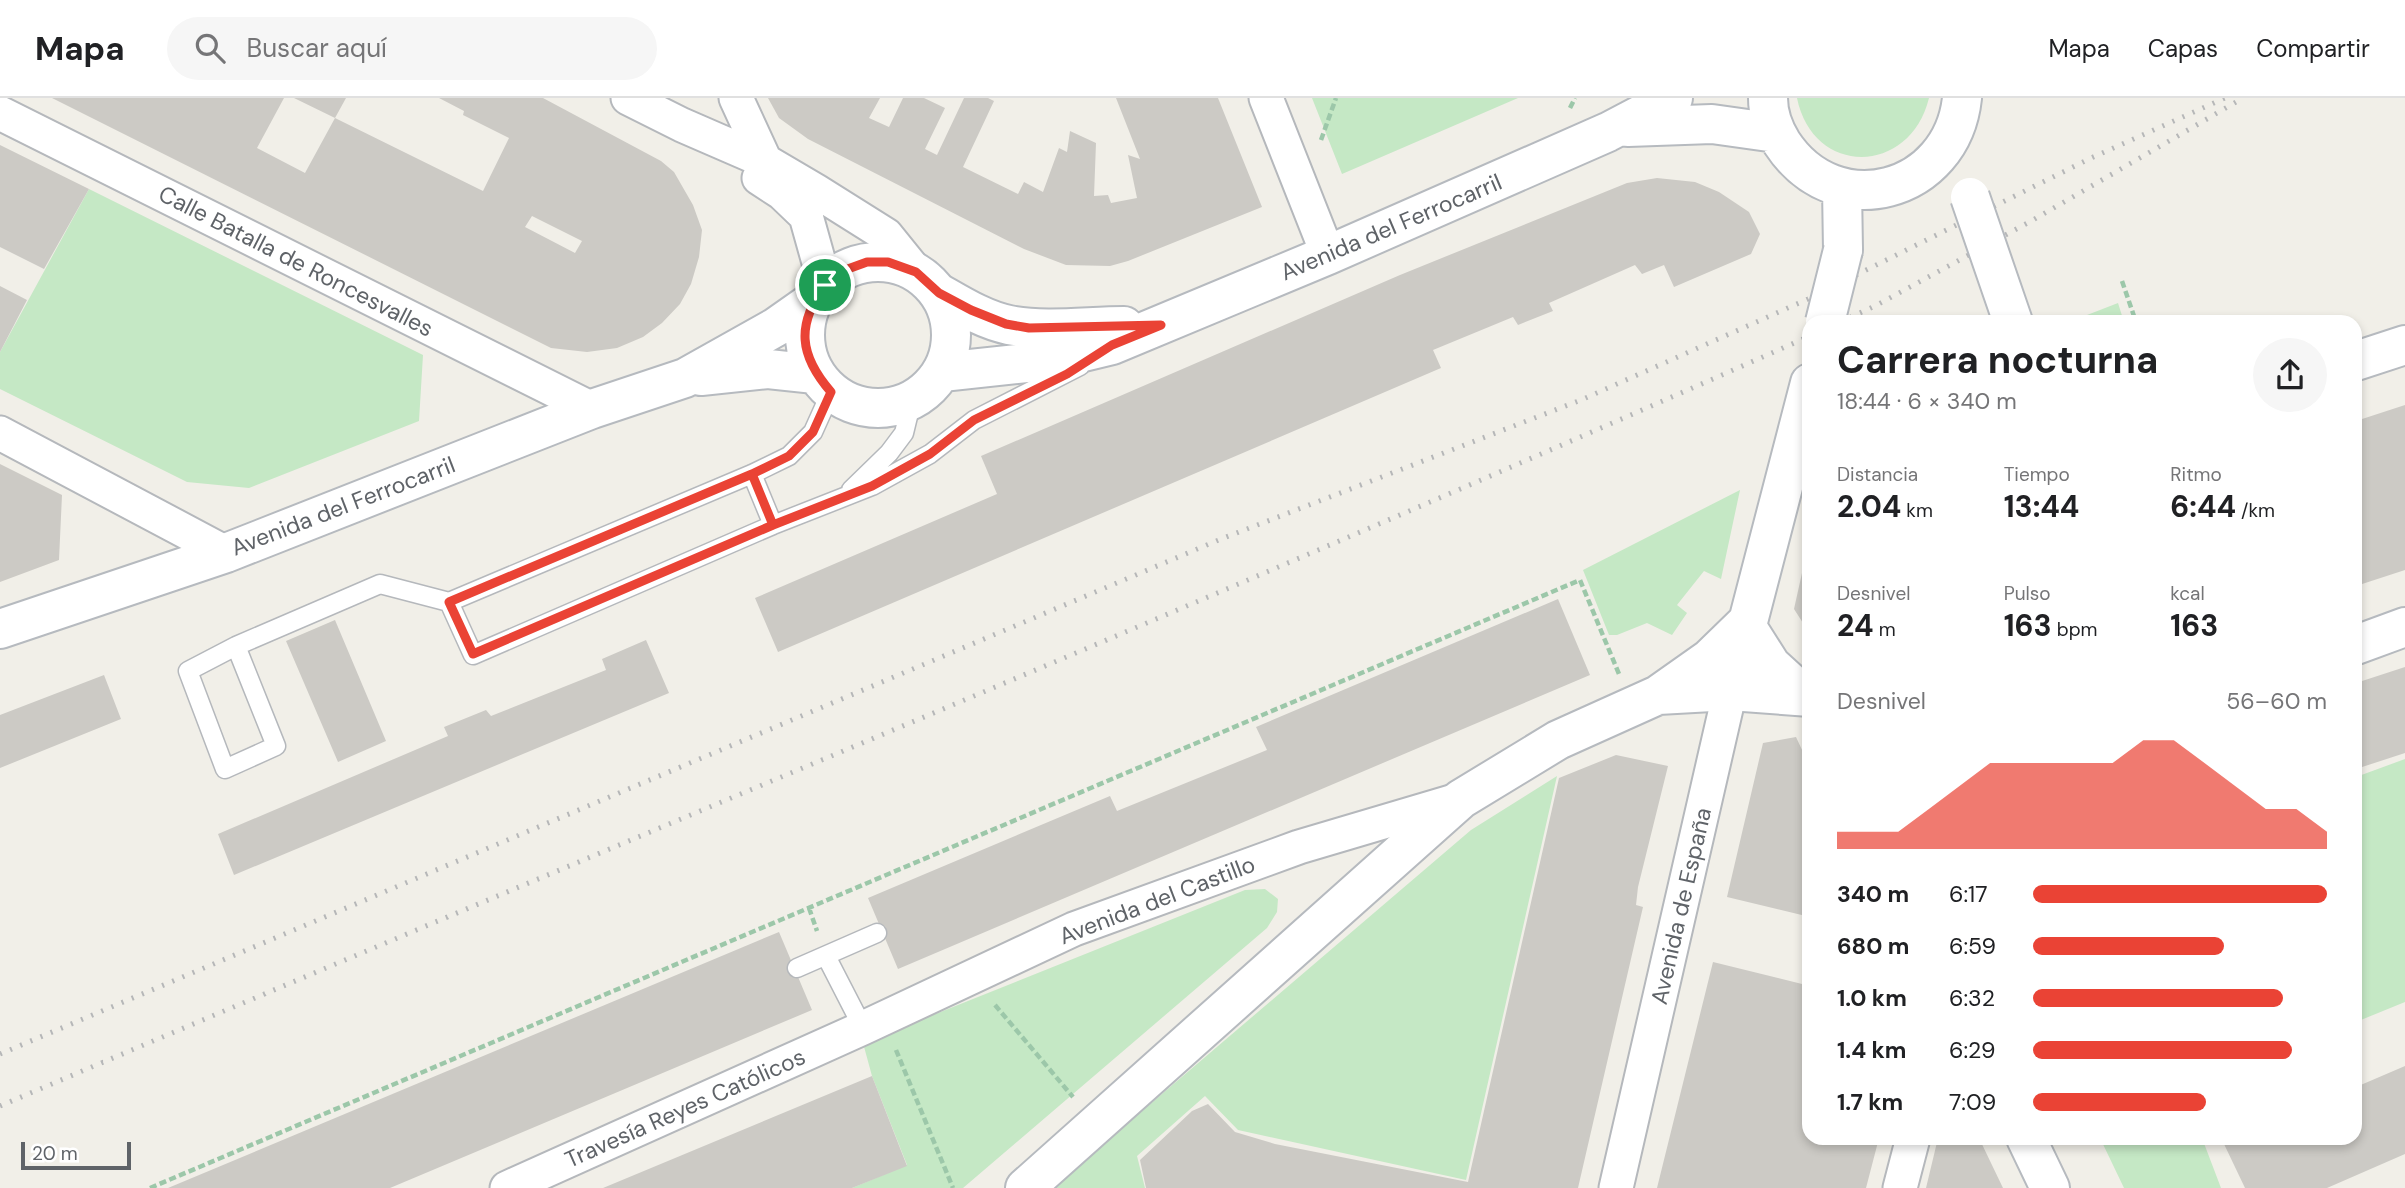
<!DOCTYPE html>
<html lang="es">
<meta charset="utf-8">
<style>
body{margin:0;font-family:"DM Sans",sans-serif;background:#f6f6f6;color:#202124;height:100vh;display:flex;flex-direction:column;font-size:26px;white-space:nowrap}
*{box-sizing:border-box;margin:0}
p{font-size:23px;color:#757577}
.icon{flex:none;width:38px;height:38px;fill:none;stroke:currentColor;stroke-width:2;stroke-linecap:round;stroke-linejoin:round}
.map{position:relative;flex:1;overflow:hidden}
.details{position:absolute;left:1802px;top:217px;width:560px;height:830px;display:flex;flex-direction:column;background:#fff;border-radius:21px;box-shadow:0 4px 10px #0003}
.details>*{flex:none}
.scale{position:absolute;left:21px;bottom:18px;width:110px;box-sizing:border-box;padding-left:7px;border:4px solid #5f6368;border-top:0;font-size:19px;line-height:24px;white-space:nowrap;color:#5f6368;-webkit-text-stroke:5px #fff;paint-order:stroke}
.pin{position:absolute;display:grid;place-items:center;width:60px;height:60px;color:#fff;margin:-30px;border:4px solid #fff;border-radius:50%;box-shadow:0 2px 7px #0007}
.round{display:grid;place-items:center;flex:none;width:74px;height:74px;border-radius:37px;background:#f6f6f6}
.overview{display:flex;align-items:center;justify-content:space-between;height:119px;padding:0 35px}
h1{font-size:38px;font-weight:700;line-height:52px}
.figures{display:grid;grid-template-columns:repeat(3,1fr);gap:10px;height:119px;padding:7px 35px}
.figures div{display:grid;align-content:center}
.figures b{font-size:30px;font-weight:700}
.figures small{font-size:19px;font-weight:400}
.figures p{font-size:19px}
.chart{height:196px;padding:14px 35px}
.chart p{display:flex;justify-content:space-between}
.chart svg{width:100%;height:126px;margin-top:7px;fill:#ea4335;opacity:.7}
ul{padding:0 35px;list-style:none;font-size:23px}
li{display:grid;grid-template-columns:112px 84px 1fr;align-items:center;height:52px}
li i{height:18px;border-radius:9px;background:#ea4335}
header{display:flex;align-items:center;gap:42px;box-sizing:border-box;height:98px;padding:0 35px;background:#fff;border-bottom:2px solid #e0e0e0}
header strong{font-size:33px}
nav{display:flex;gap:38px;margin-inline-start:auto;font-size:24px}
.search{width:490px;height:63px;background:#f6f6f6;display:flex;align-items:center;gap:18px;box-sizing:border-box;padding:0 24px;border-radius:38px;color:#757577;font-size:26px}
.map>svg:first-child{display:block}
</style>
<header>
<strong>Mapa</strong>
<div class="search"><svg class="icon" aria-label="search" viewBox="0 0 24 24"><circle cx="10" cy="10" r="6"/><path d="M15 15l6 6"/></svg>Buscar aquí</div>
<nav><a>Mapa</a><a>Capas</a><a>Compartir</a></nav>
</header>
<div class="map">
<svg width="2405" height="1090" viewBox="0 0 2405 1090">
<rect width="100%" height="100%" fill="#f1efe8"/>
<path fill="#c5e8c5" d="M1312 0H1518L1342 76Z
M1797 0H1929C1910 78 1813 79 1797 0Z
M89 91 423 257 419 323 249 390 187 384 0 291V254Z
M2118 205 2124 224H2069Z
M1740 392 1721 481 1704 473 1677 507 1687 515 1672 537 1647 525 1617 537H1609L1583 472Z
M2405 661V904L2356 924V679Z
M1557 678 1466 1082 1238 1032 1205 998 1137 1058 1145 1090H1039L1131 1003 1149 1007 1471 732Z
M1265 791 1278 801 1277 814 1267 830 963 1090H852L907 1067 872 978 863 945 1245 792Z
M2100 1040H2202L2221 1090H2124Z"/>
<path fill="#cccac5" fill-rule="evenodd" d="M52 0H284L257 50 305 75 335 20 483 93 509 40 463 17 464 13 439 0H543L661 63 674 74 693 107 702 132 699 159 691 186 680 206 662 225 643 239 617 250 587 254 551 250ZM532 118 582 143 575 155 525 129Z
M294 0H346L335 20Z
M768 0H880L869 20 889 29 903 0H924L945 10 925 51 937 57 964 0H988L994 3 963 69 1018 96 1024 84 1043 94 1059 50 1067 54 1070 33 1096 45 1094 98 1108 97 1111 105 1137 100 1128 57 1140 61 1116 0H1218L1262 109 1128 163 1110 168 1066 167 1024 151 808 41 779 20Z
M0 47 89 91 44 171 0 149Z
M1657 80 1695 84 1719 94 1749 114 1760 136 1751 156 1674 189 1664 167 1642 176 1635 167 1549 205 1553 213 1518 227 1513 219 1433 252 1441 270 778 554 755 500 997 396 981 358 1400 177 1627 85Z
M0 188 27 202 0 254Z
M2405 307V472L2356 488V323Z
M0 366 62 397 59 462 0 484Z
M1808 448H1810V536L1794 511Z
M1558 501 1590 577 898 871 868 800 1110 698 1117 713 1267 652 1256 629Z
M335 522 386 643 338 664 286 543Z
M646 542 669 595 234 777 218 736 448 638 444 629 486 612 491 618 606 572 602 561Z
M2405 569V655L2356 671V585Z
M104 577 121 621 0 670V617Z
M1796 639 1810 669V819L1727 799 1763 645Z
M1616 657 1668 668 1638 789 1636 807 1643 809 1578 1090H1146L1140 1062 1192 1013 1208 1006 1235 1034 1275 1046 1468 1084 1559 680Z
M779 834 812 912 390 1090H168Z
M1713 864 1810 888V1040H1879L1866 1090H1657Z
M2405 968V1056L2327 1090H2245L2224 1046 2239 1040H2356V989Z
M872 978 907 1068 852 1090H603Z
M1938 1040H1979L2003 1090H1926Z"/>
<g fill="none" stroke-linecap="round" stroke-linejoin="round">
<g stroke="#b5b8bc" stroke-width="21">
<path id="lane" d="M752 376 773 427
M851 392 889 355 904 335 912 302
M449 504 473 557 773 427 872 388 930 356 974 322 1080 268
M236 548 276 648 225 671 188 573 236 548 380 486 449 504 752 376 789 358 813 334 831 294
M826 858 863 930
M797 870 877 835"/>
</g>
<g stroke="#b5b8bc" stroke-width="37">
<path id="street" d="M628 0 682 27 765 63 816 93 886 137 916 174
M736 0 765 63
M1266 0 1328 157
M0 15 592 311
M759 80 782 95 806 118 825 186
M0 335 226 455
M507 1090 863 930 1074 831 1299 749 1461 701
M1616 1090 1730 593
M1900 1090 1913 1040"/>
</g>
<g stroke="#b6babf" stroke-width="42">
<path id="secondary" d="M1768 0C1768 16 1774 32 1782 45 1836 127 1952 95 1962 0
M1628 29 1712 26 1776 35
M1842 90 1843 152
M805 237a73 73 0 1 1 146 0a73 73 0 1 1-146 0Z
M939 195C960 207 984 222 1009 227 1046 234 1087 228 1124 228
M2356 263 2405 247
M942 274 1046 263 1112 247 1328 157 1608 34 1673 0
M701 278 768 271 815 276
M1745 526 1771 567 1805 598
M0 531 226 455 592 311 685 280 776 229 813 203
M2356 547 2405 529
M1730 593 1810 285
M1658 597 1709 561 1745 526
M2026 1040 2050 1090
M1025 1090 1461 701 1558 642 1658 597 1730 593 1810 599"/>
</g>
<path stroke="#9cc7a9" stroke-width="4.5" stroke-dasharray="7 3.5" stroke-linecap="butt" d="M1570 10 1575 0
M1321 42 1336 0
M2122 183 2136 224
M809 810 817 833
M995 907 1073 999
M896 952 953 1090
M150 1090 1580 482 1619 576"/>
<use href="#lane" stroke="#fff" stroke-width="18"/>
<use href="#street" stroke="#fff" stroke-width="33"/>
<use href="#secondary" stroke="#fff" stroke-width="38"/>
<path stroke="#b6b7b8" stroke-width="5" stroke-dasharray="2 9" stroke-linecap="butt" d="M1840 224 1875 208 2033 122 2243 0
M0 956 1221 441 1581 302 1808 201 2091 60 2225 0
M0 1008C603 751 1211 504 1810 238"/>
<g stroke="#b6babf" stroke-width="42" stroke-linecap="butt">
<path id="secondary-bridge" d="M1970 99 2013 224
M1825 224 1843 152"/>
</g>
<use href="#secondary-bridge" stroke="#fff" stroke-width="38"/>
</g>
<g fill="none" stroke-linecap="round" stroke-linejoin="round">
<g stroke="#fff" stroke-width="14">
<path id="route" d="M825 187C796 227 799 257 831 294L813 334 789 358 752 376 773 427 473 556 449 504 752 376 773 427 872 388 930 356 974 322 1067 276 1112 247 1161 227 1029 230 1006 226 971 212 939 195 916 174 888 164H867L845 172 825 187"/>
</g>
<use href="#route" stroke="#ea4335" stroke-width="9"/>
</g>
<g text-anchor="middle" stroke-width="6" stroke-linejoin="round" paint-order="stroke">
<g font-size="23" fill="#5f6368" stroke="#fff">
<text transform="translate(1391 129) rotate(-23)" y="8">Avenida del Ferrocarril</text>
<text transform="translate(296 163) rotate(27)" y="8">Calle Batalla de Roncesvalles</text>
<text transform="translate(343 408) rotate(-21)" y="8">Avenida del Ferrocarril</text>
<text transform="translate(1157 802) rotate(-21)" y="8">Avenida del Castillo</text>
<text transform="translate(1681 808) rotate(-77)" y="8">Avenida de España</text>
<text transform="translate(685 1010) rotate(-24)" y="8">Travesía Reyes Católicos</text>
</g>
</g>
</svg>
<div class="scale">20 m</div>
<div class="pin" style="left:825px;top:187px;background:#1e9e55"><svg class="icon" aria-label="arrive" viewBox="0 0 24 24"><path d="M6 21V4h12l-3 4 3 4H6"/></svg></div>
<section class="details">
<div class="overview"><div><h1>Carrera nocturna</h1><p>18:44 · 6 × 340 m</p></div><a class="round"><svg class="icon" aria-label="share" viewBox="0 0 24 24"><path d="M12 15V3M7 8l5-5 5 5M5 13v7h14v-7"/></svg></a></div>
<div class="figures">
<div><p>Distancia</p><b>2.04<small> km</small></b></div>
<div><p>Tiempo</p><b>13:44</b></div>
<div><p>Ritmo</p><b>6:44<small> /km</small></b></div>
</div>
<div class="figures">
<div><p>Desnivel</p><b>24<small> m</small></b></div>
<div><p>Pulso</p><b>163<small> bpm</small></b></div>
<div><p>kcal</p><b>163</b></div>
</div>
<div class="chart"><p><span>Desnivel</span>56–60 m</p>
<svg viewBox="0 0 160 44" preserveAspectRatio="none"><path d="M0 44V38L10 38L20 38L30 30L40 22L50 14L60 14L70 14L80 14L90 14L100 6L110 6L120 14L130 22L140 30L150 30L160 38V44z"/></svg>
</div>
<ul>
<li><b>340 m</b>6:17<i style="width:100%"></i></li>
<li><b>680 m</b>6:59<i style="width:65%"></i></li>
<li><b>1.0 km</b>6:32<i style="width:85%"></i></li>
<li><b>1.4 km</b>6:29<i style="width:88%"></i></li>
<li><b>1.7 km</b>7:09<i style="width:59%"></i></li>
</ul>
</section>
</div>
